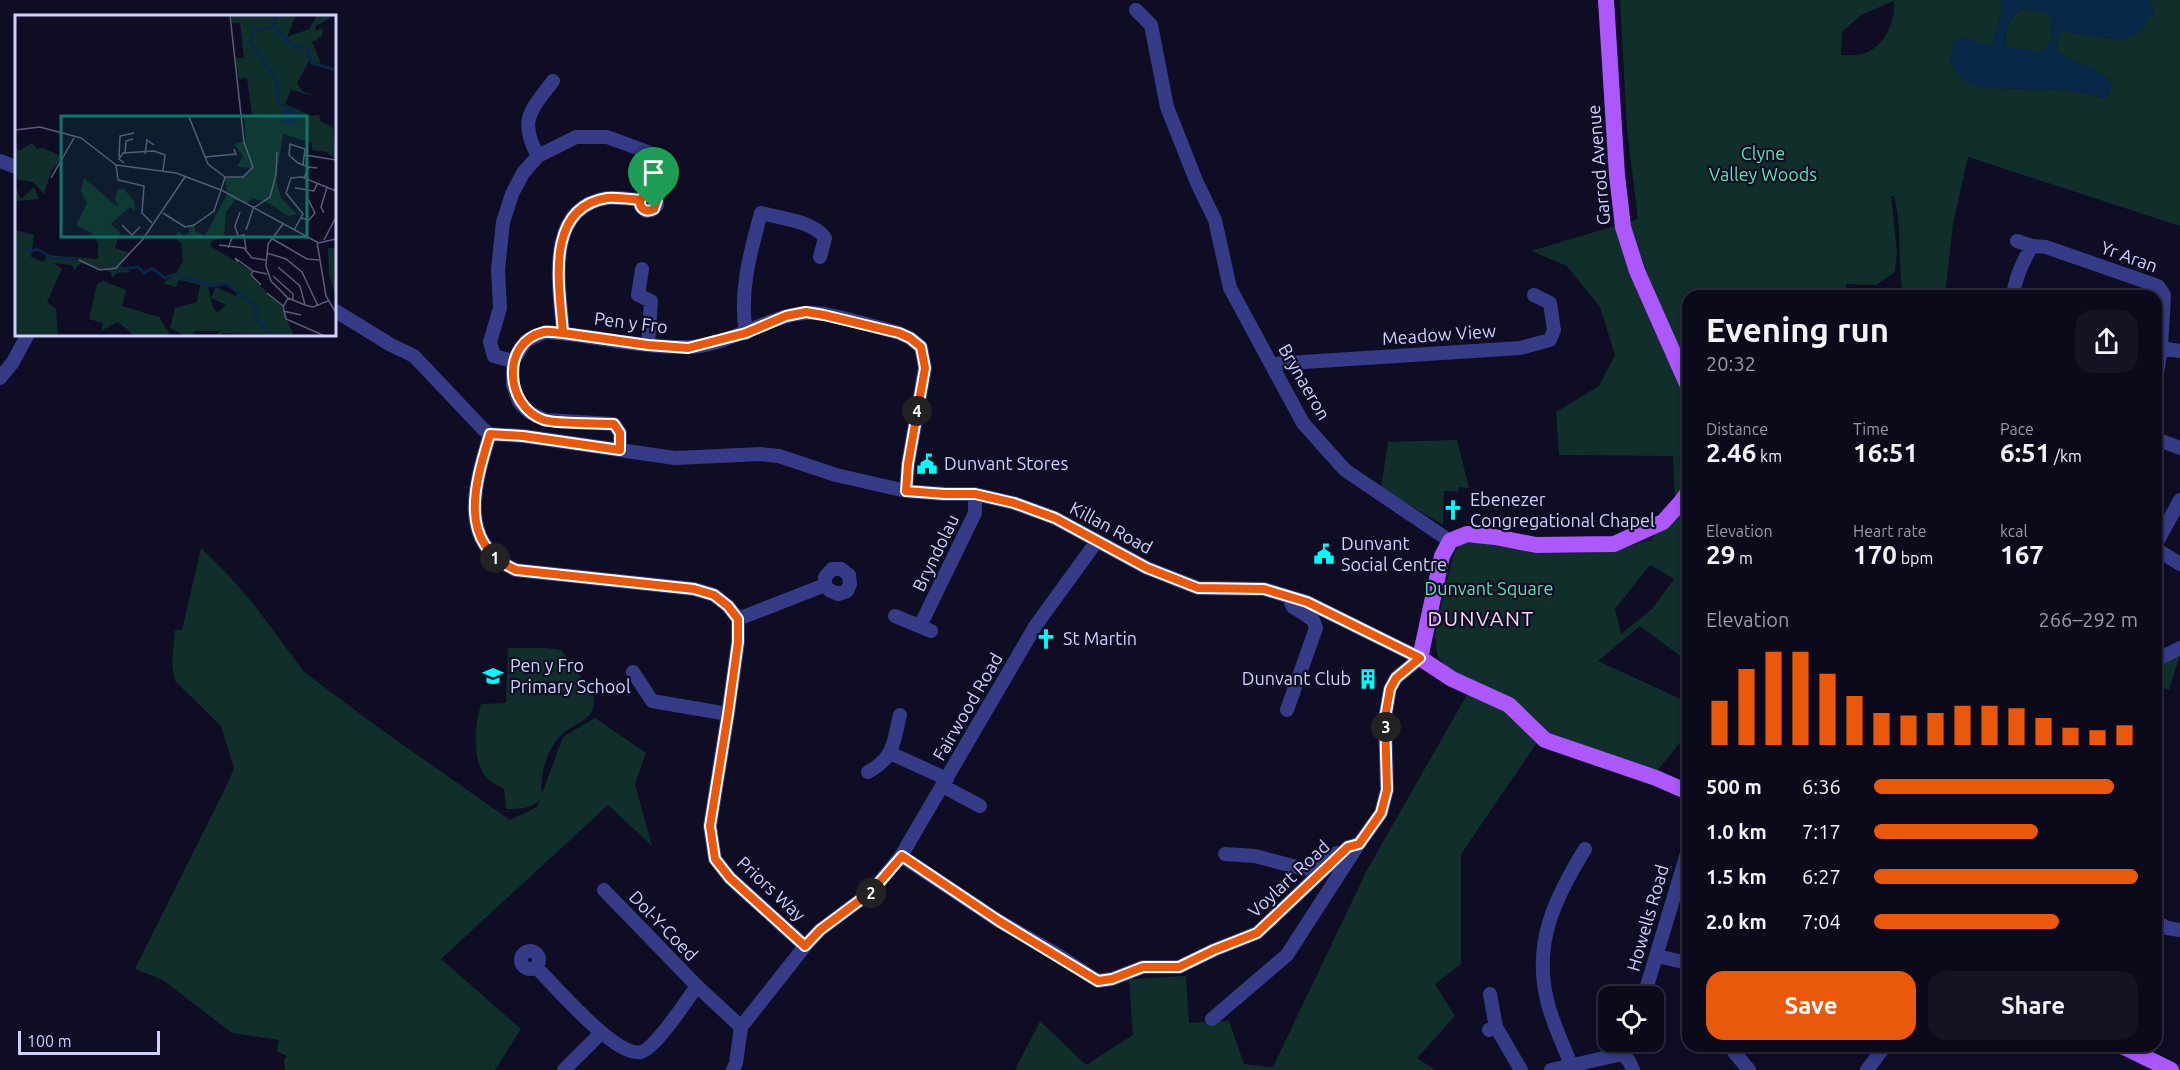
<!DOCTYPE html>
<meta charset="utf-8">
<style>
body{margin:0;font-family:Ubuntu,sans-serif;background:#131324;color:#f1f3f6;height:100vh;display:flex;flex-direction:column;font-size:22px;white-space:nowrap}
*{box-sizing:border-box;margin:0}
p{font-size:20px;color:#999aa3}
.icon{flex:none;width:33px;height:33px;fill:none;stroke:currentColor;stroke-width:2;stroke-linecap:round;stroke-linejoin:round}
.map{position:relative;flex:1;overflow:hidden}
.sheet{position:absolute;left:1682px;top:290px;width:480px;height:762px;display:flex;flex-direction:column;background:#0a0a1b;border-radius:18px;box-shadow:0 3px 9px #0003,0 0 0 2px #2a2b3a}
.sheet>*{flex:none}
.fabs{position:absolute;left:1598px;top:986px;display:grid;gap:12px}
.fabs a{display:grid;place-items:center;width:66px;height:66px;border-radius:12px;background:#0a0a1b;box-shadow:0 3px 9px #0003,0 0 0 2px #2a2b3a;font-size:30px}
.scale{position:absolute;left:18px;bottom:15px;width:142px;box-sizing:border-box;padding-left:6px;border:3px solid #d0d0ff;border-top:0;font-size:16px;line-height:21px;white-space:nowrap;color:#d0d0ff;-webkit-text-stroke:4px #0e0d24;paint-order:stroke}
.pin{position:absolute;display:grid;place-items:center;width:51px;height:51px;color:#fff;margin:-62px -26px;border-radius:50% 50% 50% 0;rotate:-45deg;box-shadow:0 0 6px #0007}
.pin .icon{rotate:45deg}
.km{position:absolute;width:30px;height:30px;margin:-15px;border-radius:50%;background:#222;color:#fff;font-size:16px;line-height:30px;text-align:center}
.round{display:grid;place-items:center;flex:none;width:63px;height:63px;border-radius:18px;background:#131324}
.overview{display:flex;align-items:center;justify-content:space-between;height:102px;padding:0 24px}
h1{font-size:33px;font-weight:600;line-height:45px}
.figures{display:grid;grid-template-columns:repeat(3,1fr);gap:9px;height:102px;padding:6px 24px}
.figures div{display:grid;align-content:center}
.figures b{font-size:26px;font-weight:600}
.figures small{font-size:16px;font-weight:400}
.figures p{font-size:16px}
.chart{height:168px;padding:12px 24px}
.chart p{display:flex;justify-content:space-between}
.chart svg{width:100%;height:108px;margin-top:6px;stroke:#ea580c;stroke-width:6}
.button{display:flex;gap:12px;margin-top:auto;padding:12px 24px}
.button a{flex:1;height:69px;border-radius:18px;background:#ea580c;color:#fff;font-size:24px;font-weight:600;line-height:69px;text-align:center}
.button a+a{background:#131324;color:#f1f3f6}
ul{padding:0 24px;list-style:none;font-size:20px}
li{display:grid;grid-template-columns:96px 72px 1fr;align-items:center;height:45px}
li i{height:15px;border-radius:8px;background:#ea580c}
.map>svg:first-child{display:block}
</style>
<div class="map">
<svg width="2180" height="1070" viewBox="0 0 2180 1070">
<rect width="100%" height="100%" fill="#0e0d24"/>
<path fill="#102f2a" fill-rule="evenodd" d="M1620 0H1998L2001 2V16L1992 45 1979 44 1966 37 1950 63 1959 73 1993 88 2069 90 2106 98 2113 84 2090 66 2079 64 2058 52 2056 39 2061 31 2121 40 2154 13 2148 0H2180V226L1968 157 1953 224 1945 295H1903C1897 262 1903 229 1894 196H1891L1897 251 1895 272 1876 285 1846 284V295L1688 296 1687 661 1640 626 1598 661 1687 702V734L1657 771 1538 741 1461 854V964L1435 984 1455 1016 1417 1058 1435 1070H1015L1040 1021 1086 1065 1133 1035 1129 979 1186 976 1189 1023 1229 1021 1244 1064 1273 1067 1367 870 1468 693 1438 657 1436 646 1435 635 1444 593 1454 553 1461 543 1475 542 1543 554 1606 552 1651 540 1675 501 1673 456 1559 455 1556 412 1599 386 1615 355 1600 307 1567 266 1531 251 1638 219 1627 129ZM1894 1C1895 22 1886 45 1865 53 1858 56 1848 55 1841 55L1842 32 1861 15ZM1650 565 1674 579 1652 609 1621 634 1615 609Z
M2022 9 2043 11 2052 17 2051 43 2043 52 2005 48C2006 31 2007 18 2022 9Z
M1457 440 1469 488 1459 487 1458 492 1444 491 1443 525 1381 488 1388 442Z
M201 548 231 578 255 606 304 672 379 728 510 820 537 807 540 799C532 809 520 809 506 809L504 789C499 786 492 783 488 779 471 763 475 724 481 704L506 703 508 648H547L561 650C566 656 592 691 593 695 599 720 576 722 562 734 548 747 539 775 542 794L563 737 595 718 646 753 635 784 652 846 608 805 441 959 521 1029 495 1070H285L284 1060 287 1056 277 1051 279 1040 232 1033 163 980 135 969 227 785 234 768 221 726 175 681 172 664 175 630H182Z
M2180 655 2169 690 2156 684V667Z"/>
<path fill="#092748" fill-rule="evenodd" d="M1998 0H2148L2154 13 2138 34 2121 40 2061 31 2056 39 2058 52 2079 64 2090 66 2113 84 2106 98 2069 90 1993 88 1970 86 1950 63 1954 41 1966 37 1979 44 1992 45 2001 16V2ZM2022 9 2043 11 2052 17 2051 43 2043 52 2005 47C2006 31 2007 18 2022 9Z"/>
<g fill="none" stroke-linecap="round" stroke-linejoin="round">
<path stroke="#353b86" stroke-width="14" d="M1136 10 1151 25 1167 107 1197 183 1215 220 1230 288 1303 423 1345 470 1450 541
M538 156C518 120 531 110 553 81
M0 161 16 167
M2017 241 2032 246
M642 269 638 295 651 301 648 345
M2013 296C2015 278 2023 261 2032 246L2046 247 2158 286 2164 295 2161 348 2156 380
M334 310 391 345 414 356 483 429 490 434
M563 333C560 289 543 208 607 198 617 197 629 199 640 200L641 207 646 211 652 210 657 205V200L653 194H644L640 200
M746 333C739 292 750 253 761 213 780 218 813 221 825 238L820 257
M2161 348 2180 351
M513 361 494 356 490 342 500 308 498 269 503 222 512 194 523 173 538 156 576 137H607L648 152
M1273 364 1520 348 1550 340 1554 330 1550 303 1534 295
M0 378 13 362 28 334
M490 434 523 436 675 458 760 454 779 456 836 475 906 491 945 494H975L1014 503 1055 518 1147 568 1198 588 1264 589 1307 602 1420 658 1396 678 1390 689 1385 718 1387 790 1381 813 1359 844 1348 847 1257 933 1214 950 1179 967H1143L1112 979 1098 981 1058 955 999 921 901 856
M490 434C475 483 456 544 516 570L694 589 714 595 728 606 738 619V642L728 714 710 826 715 859 730 878 805 946
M2156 439 2180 448
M620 450V433L614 424 545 420 529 412 519 402 513 385V361L526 341 545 332C592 335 639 348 686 347 727 347 767 316 805 313 827 311 875 327 899 333L910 338 921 347 925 368 908 464 906 491
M2156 544 2180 500
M2156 549 2180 564
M895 616 931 631
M738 619 825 585V577L832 569H841L849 575 850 584 847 591 838 594 829 590 825 585
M920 626 975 513V494
M2156 660 2180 648
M633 672 652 701 728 714
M1287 710 1316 628 1313 620 1293 607 1288 596
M890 753 947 779
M868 772C895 757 893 743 900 715
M943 786 980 806
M1225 854 1255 856 1304 869 1337 853
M604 890 697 986 741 1027
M2156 922 2167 928 2180 930
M521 960a9 9 0 1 1 18 0a9 9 0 1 1-18 0Z
M1657 956 1688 963
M536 967C554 985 616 1058 641 1052 655 1049 687 1000 697 986
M1644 996 1688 850
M1212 1019 1287 955 1358 845
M1496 1027 1521 1070
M1489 1030 1496 1027 1490 994
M1734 1052 1749 1070
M1571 1065C1563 1044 1552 1022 1547 1000 1533 942 1555 898 1585 849
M564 1070 601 1033
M733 1070 736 1063 741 1027 805 946 820 930 871 892 901 856 1036 625 1097 541
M1551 1070 1622 1054 1629 1061 1633 1070
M1867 1070 1885 1046"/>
<path stroke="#ad57ff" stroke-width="16" d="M1606 0 1617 175 1623 227 1637 271 1688 386
M1688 492 1681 502 1663 522 1614 544 1536 545 1495 537 1467 534 1450 541 1442 556 1420 658 1452 679 1509 705 1545 740 1656 778 1688 792
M2122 1046 2171 1070"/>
</g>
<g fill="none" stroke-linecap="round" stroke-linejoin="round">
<g stroke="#fff" stroke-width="12">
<path id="route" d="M654 209C646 213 639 209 640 200 630 199 617 197 607 198 543 208 560 289 563 333 557 333 550 331 544 332 500 342 505 407 544 420 558 424 597 423 614 424L620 433V450L523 436 490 434C475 484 456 543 516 570L694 589 714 595 728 606 738 619V642L728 714 710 826 715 859 730 878 805 946 820 930 871 892 902 856 999 921 1098 981 1112 979 1143 967H1179L1214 950 1257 933 1348 847 1359 844 1381 813 1387 790 1385 718 1390 689 1396 678 1420 658 1307 602 1264 589 1198 588 1147 568 1055 518 1014 503 975 494H945L906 491 908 464 925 368 921 347 910 338 899 333 824 315 806 312 786 316 746 333 688 348 648 345 563 333C560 289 543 208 607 198 617 197 630 199 640 200L647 193 653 194 657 200 654 209"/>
</g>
<use href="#route" stroke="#ea580c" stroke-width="8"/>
</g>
<defs>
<g id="civic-bare" transform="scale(1.62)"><path d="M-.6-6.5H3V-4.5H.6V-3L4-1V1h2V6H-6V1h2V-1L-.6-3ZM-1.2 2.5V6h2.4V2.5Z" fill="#00fbf8" stroke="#0e0d24" stroke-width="2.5" paint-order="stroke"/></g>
<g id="church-bare" transform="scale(1.62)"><path d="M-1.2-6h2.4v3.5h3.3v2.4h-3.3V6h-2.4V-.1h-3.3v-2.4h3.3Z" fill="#00fbf8" stroke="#0e0d24" stroke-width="2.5" paint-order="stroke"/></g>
<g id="school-bare" transform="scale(1.62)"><path d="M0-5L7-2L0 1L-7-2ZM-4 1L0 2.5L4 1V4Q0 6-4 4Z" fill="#00fbf8" stroke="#0e0d24" stroke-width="2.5" paint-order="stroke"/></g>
<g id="building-bare" transform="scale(1.62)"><path d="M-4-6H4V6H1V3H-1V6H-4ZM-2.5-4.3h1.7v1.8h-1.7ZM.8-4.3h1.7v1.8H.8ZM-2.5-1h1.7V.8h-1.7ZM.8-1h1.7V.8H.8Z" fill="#00fbf8" stroke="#0e0d24" stroke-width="2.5" paint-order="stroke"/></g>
</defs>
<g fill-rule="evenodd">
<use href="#civic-bare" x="927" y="464"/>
<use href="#church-bare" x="1453" y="510"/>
<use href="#civic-bare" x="1324" y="554"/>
<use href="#church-bare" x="1046" y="639"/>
<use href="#school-bare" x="493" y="676"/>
<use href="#building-bare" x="1368" y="679"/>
</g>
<g text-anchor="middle" stroke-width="4.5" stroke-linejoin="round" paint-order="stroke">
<g font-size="18" fill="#55e6b1" stroke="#0e0d24">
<text x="1763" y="160">Clyne<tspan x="1763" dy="21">Valley Woods</tspan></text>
<text x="1489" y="595">Dunvant Square</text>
</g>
<g font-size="18" fill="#d0d0ff" stroke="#0e0d24">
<text transform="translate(1599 165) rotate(-95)" y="6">Garrod Avenue</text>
<text transform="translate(2129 257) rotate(20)" y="6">Yr Aran</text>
<text transform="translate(631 323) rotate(7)" y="6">Pen y Fro</text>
<text transform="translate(1439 335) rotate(-4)" y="6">Meadow View</text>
<text transform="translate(1304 382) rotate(60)" y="6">Brynaeron</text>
<text transform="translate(1111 528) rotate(28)" y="6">Killan Road</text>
<text transform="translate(936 553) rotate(-64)" y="6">Bryndolau</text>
<text transform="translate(968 707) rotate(-60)" y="6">Fairwood Road</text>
<text transform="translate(1289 879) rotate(-43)" y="6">Voylart Road</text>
<text transform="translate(771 889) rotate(43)" y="6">Priors Way</text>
<text transform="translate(1648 918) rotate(-74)" y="6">Howells Road</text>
<text transform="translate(663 926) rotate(46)" y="6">Dol-Y-Coed</text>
</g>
<g font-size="18" fill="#d0d0ff" stroke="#0e0d24" text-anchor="start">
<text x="944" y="470">Dunvant Stores</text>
<text x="1470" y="506">Ebenezer<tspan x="1470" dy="21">Congregational Chapel</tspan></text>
<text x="1341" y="550">Dunvant<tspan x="1341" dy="21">Social Centre</tspan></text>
<text x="1063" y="645">St Martin</text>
<text x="510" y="672">Pen y Fro<tspan x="510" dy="21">Primary School</tspan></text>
<text x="1351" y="685" text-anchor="end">Dunvant Club</text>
</g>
<g font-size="21" letter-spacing="1.5" fill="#ffd2f4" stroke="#0e0d24">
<text x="1481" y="626">DUNVANT</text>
</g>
</g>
<g transform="translate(15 15)">
<rect width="321" height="321" fill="#0e0d24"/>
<path d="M216 0H281L272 22 294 14 302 0H321L301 11 300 16 308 13 307 21 297 27 306 48 294 46 282 68 287 76 303 82 276 75 270 89 297 101 309 99 304 101 306 107 318 112 321 145 312 137 297 135V128L268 119 261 165 266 183 282 199 273 201 254 188 237 183 233 188 220 185 211 197 209 222 197 226 195 231 237 256 235 261 266 291 279 321 209 318 201 321 205 316H180L177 321H170L155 313 160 293 182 287 185 270 164 265 161 272 148 268 161 259 168 246 166 228 160 223 163 216 169 221 174 218V211H180V216L190 221 212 179 210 163H227L235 157V153L222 152 228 141 219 129 231 126 229 100H237L232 63 224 64 220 43H229L225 8H217ZM211 269 222 278 221 281 201 272 196 283 211 290 202 298 198 292 193 272ZM17 128 22 134 28 133 48 142 36 157 29 179 18 167 0 164V130L4 136ZM69 163 104 193 100 185 103 174H109L119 186 120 196 115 192 96 209 105 217 100 233 115 238 103 251 111 252 115 257 102 258 97 263 96 257 66 248 59 255 57 250 39 248 47 254 32 287 41 294 43 321H0V215L19 220 16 242 29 247 32 240 83 244V228L77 218 61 210 72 188 66 176ZM0 171 6 184 19 172 24 184 0 186ZM313 233H321V282L314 260ZM88 266 111 275 107 291 144 302 156 321H120L103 307 86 316 88 308 74 304 82 269Z" fill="#102f2a" fill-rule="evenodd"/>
<path d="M270 91 288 101 287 105H278L284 112 266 108 272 103 267 100Z" fill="#092748"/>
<path fill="none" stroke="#092748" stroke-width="3" d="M260 0 259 12 277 31 292 33 297 48 321 55M259 12 239 16 235 27 262 65 263 85 269 92M13 232 15 237 22 234 37 243 61 245M104 254 123 252 129 258 137 253 150 263 160 259 198 271 211 268 243 293 240 302 257 321"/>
<path fill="none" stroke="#5c5b7c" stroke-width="1.5" d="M215 0 229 127 238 152 228 162H210L206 175 302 227 311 281 321 298M174 102 193 149 210 162M0 115 25 112 66 123 101 150M110 139 111 126 118 124M130 139 132 125 139 130M290 140 321 145M104 142 105 121 119 118M190 142 221 139 219 134M109 148 104 144 108 138 139 136 150 140 148 156M101 150 161 158 206 175 199 196 179 210 170 212 148 198M101 150 103 165 129 171 127 198 137 208M288 150 290 134 275 129 274 140 283 148 288 150 294 152M36 163 59 123M289 163 294 152 302 153M280 173 299 176 302 169M240 192 255 182 261 160 262 137M309 198 306 192 312 172M286 203 294 205 300 198 293 184M268 209 253 229 251 251 256 266 273 283 290 290 298 292 313 286M107 210 117 220 125 212M231 215 239 191M279 215 288 199 271 178 276 163 287 162 321 176M223 221 220 211 225 197M256 223 292 244 304 245M309 225 321 202M303 228 321 224M204 230 229 233 237 243 251 245M213 233 217 223 229 220 231 234M252 238 271 244 287 257 303 291M64 245 85 255 101 253 128 224 170 162M223 247 220 243 238 256 252 259M263 252 285 271 290 290M238 256 236 260 246 270M258 261 278 279V285M252 278 268 291M273 283 268 292 271 304 310 321M268 296 286 300"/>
<path fill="#0f766e" fill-opacity="0.15" stroke="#0f766e" stroke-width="3" d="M46 101H292V222H46Z"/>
<rect width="321" height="321" fill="none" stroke="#d0d0ff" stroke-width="3"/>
</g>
</svg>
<div class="fabs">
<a><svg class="icon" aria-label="locate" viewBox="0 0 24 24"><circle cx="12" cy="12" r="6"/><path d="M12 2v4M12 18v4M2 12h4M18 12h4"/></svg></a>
</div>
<div class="scale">100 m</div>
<div class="pin" style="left:654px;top:209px;background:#1e9e55"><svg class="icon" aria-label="arrive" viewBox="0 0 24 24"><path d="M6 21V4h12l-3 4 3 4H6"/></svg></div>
<b class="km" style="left:495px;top:558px">1</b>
<b class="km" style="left:871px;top:893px">2</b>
<b class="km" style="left:1386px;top:727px">3</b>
<b class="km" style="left:917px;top:411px">4</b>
<section class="sheet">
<div class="overview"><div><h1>Evening run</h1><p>20:32</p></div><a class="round"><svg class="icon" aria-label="share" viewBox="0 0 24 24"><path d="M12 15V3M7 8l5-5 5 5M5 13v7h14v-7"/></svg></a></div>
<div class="figures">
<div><p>Distance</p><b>2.46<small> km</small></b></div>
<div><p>Time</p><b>16:51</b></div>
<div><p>Pace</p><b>6:51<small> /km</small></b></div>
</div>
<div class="figures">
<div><p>Elevation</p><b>29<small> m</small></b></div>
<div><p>Heart rate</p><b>170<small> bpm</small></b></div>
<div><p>kcal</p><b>167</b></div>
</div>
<div class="chart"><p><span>Elevation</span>266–292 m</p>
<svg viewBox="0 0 160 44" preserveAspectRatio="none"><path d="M5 44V26M15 44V13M25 44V6M35 44V6M45 44V15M55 44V24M65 44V31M75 44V32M85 44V31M95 44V28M105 44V28M115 44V29M125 44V33M135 44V37M145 44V38M155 44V36"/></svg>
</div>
<ul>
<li><b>500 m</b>6:36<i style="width:91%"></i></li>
<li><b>1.0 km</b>7:17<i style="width:62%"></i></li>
<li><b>1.5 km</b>6:27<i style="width:100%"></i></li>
<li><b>2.0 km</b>7:04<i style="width:70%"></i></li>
</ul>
<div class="button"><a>Save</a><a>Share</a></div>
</section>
</div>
